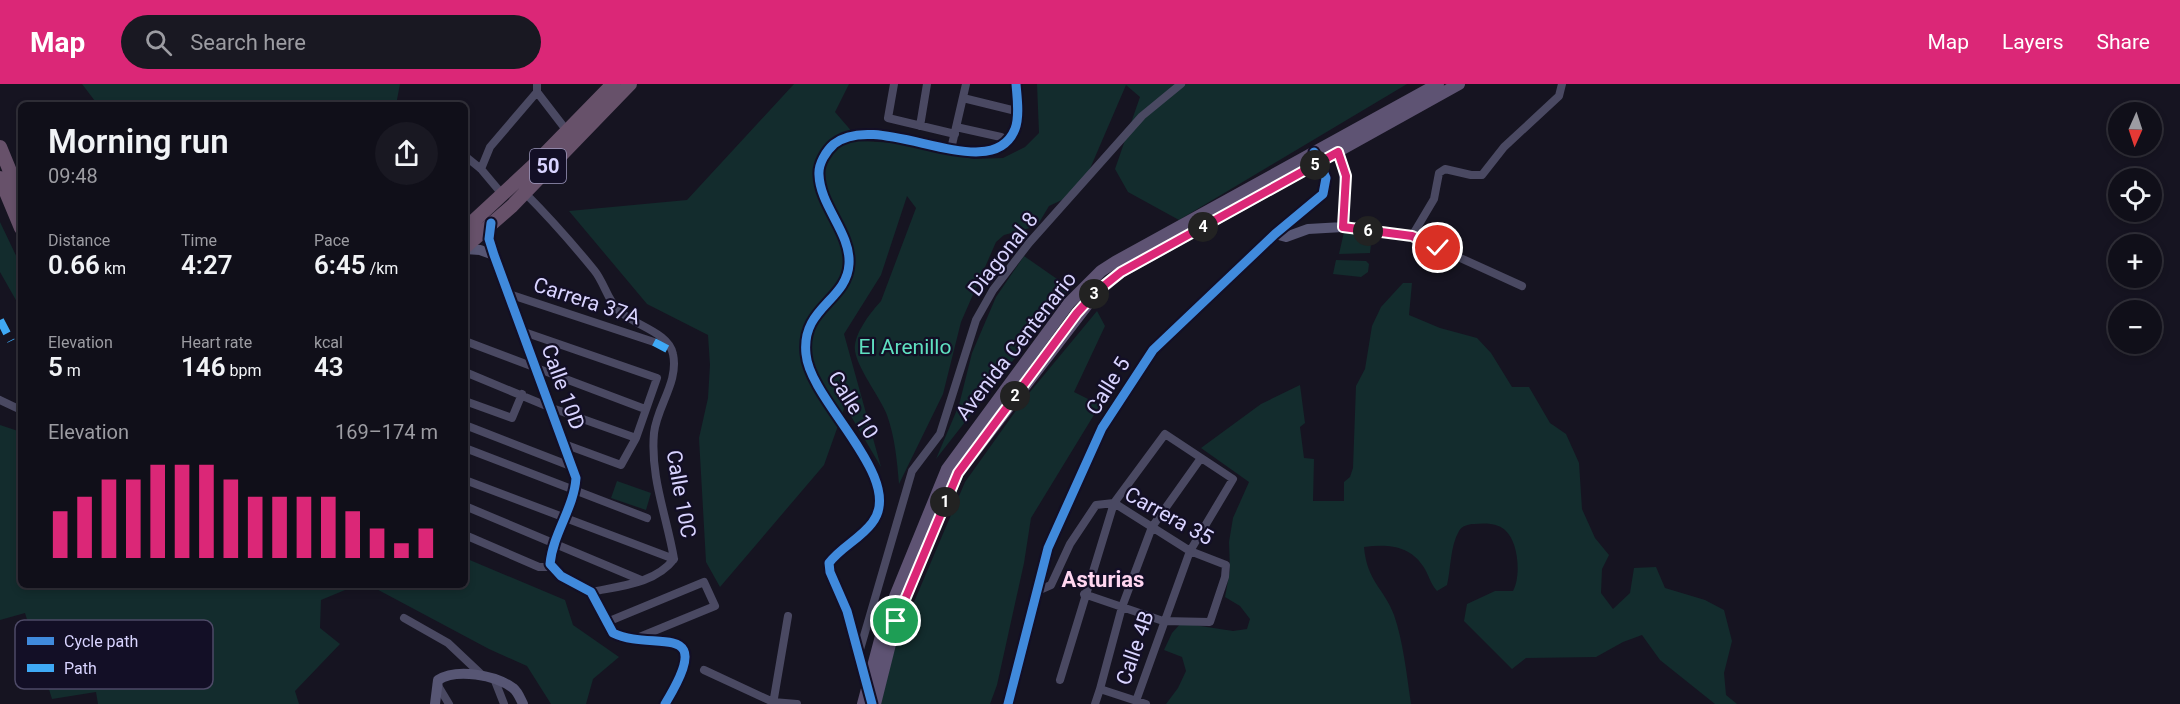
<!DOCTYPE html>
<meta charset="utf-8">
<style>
body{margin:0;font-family:Roboto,sans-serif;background:#191822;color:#f1f3f6;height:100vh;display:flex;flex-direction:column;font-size:22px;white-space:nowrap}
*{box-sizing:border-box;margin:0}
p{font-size:20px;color:#9c9ca2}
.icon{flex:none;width:33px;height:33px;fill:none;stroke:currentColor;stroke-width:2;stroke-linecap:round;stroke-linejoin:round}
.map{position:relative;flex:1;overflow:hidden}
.details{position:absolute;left:18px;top:18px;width:450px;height:486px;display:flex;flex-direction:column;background:#100f19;border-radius:9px;box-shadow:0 3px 9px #0003,0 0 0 2px #302f38}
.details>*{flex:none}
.needle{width:39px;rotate:183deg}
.fabs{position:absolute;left:2108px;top:18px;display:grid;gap:12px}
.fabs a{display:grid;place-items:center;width:54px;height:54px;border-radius:50%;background:#100f19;box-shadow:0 3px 9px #0003,0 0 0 2px #302f38;font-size:30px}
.pin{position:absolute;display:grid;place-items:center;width:51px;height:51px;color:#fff;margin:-26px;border:3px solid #fff;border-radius:50%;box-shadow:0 2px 6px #0007}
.km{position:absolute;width:30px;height:30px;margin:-15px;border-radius:50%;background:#222;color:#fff;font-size:16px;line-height:30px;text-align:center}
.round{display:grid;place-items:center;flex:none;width:63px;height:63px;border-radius:32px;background:#191822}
.summary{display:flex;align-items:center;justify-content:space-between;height:102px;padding:0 30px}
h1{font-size:33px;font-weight:600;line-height:45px}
.figures{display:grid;grid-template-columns:repeat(3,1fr);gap:9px;height:102px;padding:6px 30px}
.figures div{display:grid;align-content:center}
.figures b{font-size:26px;font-weight:600}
.figures small{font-size:16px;font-weight:400}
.figures p{font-size:16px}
.chart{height:168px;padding:12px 30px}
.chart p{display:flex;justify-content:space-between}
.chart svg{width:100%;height:108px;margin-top:6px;stroke:#db2777;stroke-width:6}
header{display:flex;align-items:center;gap:36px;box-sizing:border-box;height:84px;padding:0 30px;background:#db2777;color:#fff}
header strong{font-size:28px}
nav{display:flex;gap:33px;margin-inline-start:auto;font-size:21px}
.search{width:420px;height:54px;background:#191822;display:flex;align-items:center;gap:15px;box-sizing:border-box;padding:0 21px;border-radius:33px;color:#9c9ca2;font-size:22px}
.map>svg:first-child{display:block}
</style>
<header>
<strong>Map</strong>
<div class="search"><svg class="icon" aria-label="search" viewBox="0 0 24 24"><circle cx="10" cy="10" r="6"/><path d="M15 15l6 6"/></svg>Search here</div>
<nav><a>Map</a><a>Layers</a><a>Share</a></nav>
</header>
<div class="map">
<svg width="2180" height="620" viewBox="0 0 2180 620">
<rect width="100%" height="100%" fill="#161421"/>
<path fill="#132c2d" d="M82 0H400L396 21H98Z
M794 0H849L835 28 860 57 897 59 974 75 1003 74 1025 63 1039 49 1037 0H1407L1179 136 1128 108 1115 85 1140 13 1126 1 1089 87 1064 115 1049 122 1037 142 1004 151 996 158 961 238 943 310 899 400C897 376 895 354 887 331 880 312 852 278 855 261 857 246 871 228 881 217L916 124 907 112 881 191 844 250 881 383 845 322 824 381 720 503 706 478 699 354 708 314 710 281 708 251 647 220 569 127 687 116Z
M0 138 21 182V225L0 188Z
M1344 148 1372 151 1370 169 1339 170Z
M1024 172 1070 204 936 375 959 321 972 269 996 213Z
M1336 176 1366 177 1369 180 1368 188 1361 193 1333 190Z
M1403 199H1412L1409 231 1440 244 1477 254 1491 269 1512 303H1529L1550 339 1566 350 1579 379 1582 425 1595 454 1609 471 1602 485 1601 509 1613 525 1630 509 1634 484 1656 483 1665 504 1705 516 1724 526 1732 557 1724 589 1726 611 1737 620H1715L1660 576 1642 551 1623 558 1596 573 1526 574 1512 585 1464 537 1467 520 1495 507H1513C1521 493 1519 458 1505 446 1497 439 1485 439 1474 440 1468 440 1462 442 1459 447 1450 462 1451 485 1447 501L1437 507C1430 499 1429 491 1423 482 1409 461 1387 460 1364 463 1367 498 1384 504 1394 531 1403 556 1407 593 1411 620H1166L1178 604 1186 587 1182 573 1164 566 1172 549 1181 539 1233 547 1247 545 1250 535 1240 522 1225 513 1230 486 1229 458 1233 434 1249 398 1201 364 1261 320 1300 301 1305 339 1300 343 1304 374 1314 375 1313 417H1344V398L1350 393 1353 384 1356 302 1365 285 1372 242 1381 223Z
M1097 227 1105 242 1074 308 1100 321 1031 434 1024 479 997 601 990 620H881L894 565 965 398 1025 314Z
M0 341 21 348V501H357L321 516 320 544 340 560 295 607 299 620H98L96 608 52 615 25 529 0 536Z
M617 397 651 409 646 426 611 414Z
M465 474 565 516 573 541 619 573 593 595 586 620H551L527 582 489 565 369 501H465Z"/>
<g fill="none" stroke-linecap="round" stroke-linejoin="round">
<path stroke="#4a4962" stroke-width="8" d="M537 0V8L567 47
M894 0 888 34 955 50
M963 14 1016 27
M920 42 927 0
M956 43 1001 53
M951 65 966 0
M465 72 481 85 502 110
M481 85 490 63 537 8
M524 108C549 133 572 159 594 186 604 198 607 215 618 226 633 241 669 248 673 270 679 298 657 322 654 349 650 393 667 433 674 475 655 500 619 502 591 508
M1343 143 1412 152 1434 115 1439 89 1445 85 1471 91H1482L1504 63 1559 12 1562 0
M1412 152 1522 202
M509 210 654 258
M524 248 657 294 636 354 621 381 564 360
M465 257 645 325
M465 288 549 323 636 354
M0 316 21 326
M465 317 512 334 522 310
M465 341 573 383
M465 364 647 434
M465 396 674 475
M465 422 641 496
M465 451 539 483H552
M1035 508 1051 501 1070 460 1096 421 1114 419 1190 467 1226 481 1225 493 1210 538 1163 537 1084 510
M404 534 448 559 483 592
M607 538 704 498 715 522 637 554
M859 569 912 387 940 350 976 236 993 206 1029 159 1142 32 1181 0
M704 586 773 618 797 620
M1060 596 1114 419 1165 350 1233 395 1190 467 1136 617
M495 597 504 620
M437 600 449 620
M773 620 788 532
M1095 620 1100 605
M1146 620 1100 605 1122 523 1152 443 1201 374"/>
<path stroke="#575674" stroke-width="10" d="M491 139 489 155 494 171 576 394C574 424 553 449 550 480L561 492 591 508 613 549C654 569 718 533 665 620
M1275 150 1286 153 1308 145 1343 143C1345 114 1349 87 1334 60
M465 165 480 166 494 171
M868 602 847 527 830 488 829 479C841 463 860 455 872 439 907 395 810 318 806 270 801 223 847 217 849 180 851 149 820 122 819 91 818 80 826 67 834 60 879 24 991 105 1015 45 1020 32 1017 13 1016 0
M435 620 438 596C457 584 495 591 513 604 518 608 520 614 523 620
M1008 620 1048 464 1102 344 1153 266 1275 150 1323 110 1326 94 1317 73"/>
<path stroke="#5e5373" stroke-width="12" d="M863 620 885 537 947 385 1069 219 1101 187 1115 178 1438 0
M875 620 891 556 908 505 958 389 1096 209 1121 188 1459 0"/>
<path stroke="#67516a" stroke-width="14" d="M0 63 21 114
M0 94 21 144
M465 145 534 81 613 0
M465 163 512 122 630 0"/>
<path stroke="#3fa9f5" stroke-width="8" stroke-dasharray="15 8" stroke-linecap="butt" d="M0 236 11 257
M654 258 673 268"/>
<g stroke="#130f26" stroke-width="13">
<path id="cycleway" d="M491 139 489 155 494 171 576 394C574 424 553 449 550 480L561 492 591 508 613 549C654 569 718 533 665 620
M872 620 847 527 830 488 829 479C841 463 860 455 872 439 907 395 810 318 806 270 801 223 847 217 849 180 851 149 820 122 819 91 818 80 826 67 834 60 879 24 991 105 1015 45 1020 32 1017 13 1016 0
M1008 620 1048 464 1102 344 1153 266 1275 150 1323 110 1326 94 1314 68"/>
</g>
<use href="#cycleway" stroke="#408adc" stroke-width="9"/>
</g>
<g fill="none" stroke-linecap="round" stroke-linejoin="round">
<g stroke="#fff" stroke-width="12">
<path id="route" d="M896 537 958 389 1077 229 1096 208 1121 188 1338 68 1346 92 1343 143 1412 152 1438 164"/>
</g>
<use href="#route" stroke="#db2777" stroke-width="8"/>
</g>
<g text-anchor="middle" stroke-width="4.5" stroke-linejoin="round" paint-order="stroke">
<rect fill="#130f26" stroke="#9e99be" stroke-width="1.5" x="530" y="65" width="36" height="34" rx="4.5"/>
<g font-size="20" font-weight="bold" fill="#d9d4ff">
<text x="548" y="89">50</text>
</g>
<g font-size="21" fill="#d9d4ff" stroke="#130f26">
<text transform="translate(1003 170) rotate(-52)" y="7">Diagonal 8</text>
<text transform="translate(587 217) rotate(18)" y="7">Carrera 37A</text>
<text transform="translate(1016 262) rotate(-52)" y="7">Avenida Centenario</text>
<text transform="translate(1108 302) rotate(-58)" y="7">Calle 5</text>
<text transform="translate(563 303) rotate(70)" y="7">Calle 10D</text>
<text transform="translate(853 321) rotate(58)" y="7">Calle 10</text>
<text transform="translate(681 410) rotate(80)" y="7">Calle 10C</text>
<text transform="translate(1169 432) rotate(29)" y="7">Carrera 35</text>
<text transform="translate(1135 564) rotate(-71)" y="7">Calle 4B</text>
</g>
<g font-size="21" fill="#5fe0c0" stroke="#130f26">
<text x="905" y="270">El Arenillo</text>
</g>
<g font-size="22" font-weight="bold" fill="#ffd6f0" stroke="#130f26">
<text x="1103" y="503">Asturias</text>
</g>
</g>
<rect x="15" y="536" width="198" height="69" rx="9" fill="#130f26" stroke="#4e4a67" stroke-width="1.5"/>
<rect x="27" y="553" width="27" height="8" fill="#408adc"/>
<rect x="27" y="580" width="27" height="8" fill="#3fa9f5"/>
<g font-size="16" fill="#d9d4ff">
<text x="64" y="563">Cycle path</text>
<text x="64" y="590">Path</text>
</g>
</svg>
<div class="fabs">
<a><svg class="needle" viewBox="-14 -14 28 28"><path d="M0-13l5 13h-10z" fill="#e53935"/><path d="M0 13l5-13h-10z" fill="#9c9ca2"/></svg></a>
<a><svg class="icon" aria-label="locate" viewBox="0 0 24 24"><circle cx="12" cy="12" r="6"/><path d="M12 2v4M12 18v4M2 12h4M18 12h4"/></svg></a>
<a>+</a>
<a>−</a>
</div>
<div class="pin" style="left:896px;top:537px;background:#1e9e55"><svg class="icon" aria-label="arrive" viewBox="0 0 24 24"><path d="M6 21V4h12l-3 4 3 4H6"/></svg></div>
<div class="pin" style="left:1438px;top:164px;background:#d93025"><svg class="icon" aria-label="check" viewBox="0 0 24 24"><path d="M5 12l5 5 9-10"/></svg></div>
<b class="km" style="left:945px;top:418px">1</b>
<b class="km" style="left:1015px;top:312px">2</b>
<b class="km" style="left:1094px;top:210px">3</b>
<b class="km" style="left:1203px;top:143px">4</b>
<b class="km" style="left:1315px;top:81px">5</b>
<b class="km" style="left:1368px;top:147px">6</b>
<section class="details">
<div class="summary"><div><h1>Morning run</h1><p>09:48</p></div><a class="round"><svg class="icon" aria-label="share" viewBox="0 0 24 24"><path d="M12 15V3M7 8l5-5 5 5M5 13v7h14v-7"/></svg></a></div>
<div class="figures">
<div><p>Distance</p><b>0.66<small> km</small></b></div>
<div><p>Time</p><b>4:27</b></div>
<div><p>Pace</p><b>6:45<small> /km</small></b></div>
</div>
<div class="figures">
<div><p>Elevation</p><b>5<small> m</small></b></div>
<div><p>Heart rate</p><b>146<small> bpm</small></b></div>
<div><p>kcal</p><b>43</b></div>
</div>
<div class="chart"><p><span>Elevation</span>169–174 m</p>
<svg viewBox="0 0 160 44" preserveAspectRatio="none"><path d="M5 44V25M15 44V19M25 44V12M35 44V12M45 44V6M55 44V6M65 44V6M75 44V12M85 44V19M95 44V19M105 44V19M115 44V19M125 44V25M135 44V32M145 44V38M155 44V32"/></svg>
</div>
</section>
</div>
